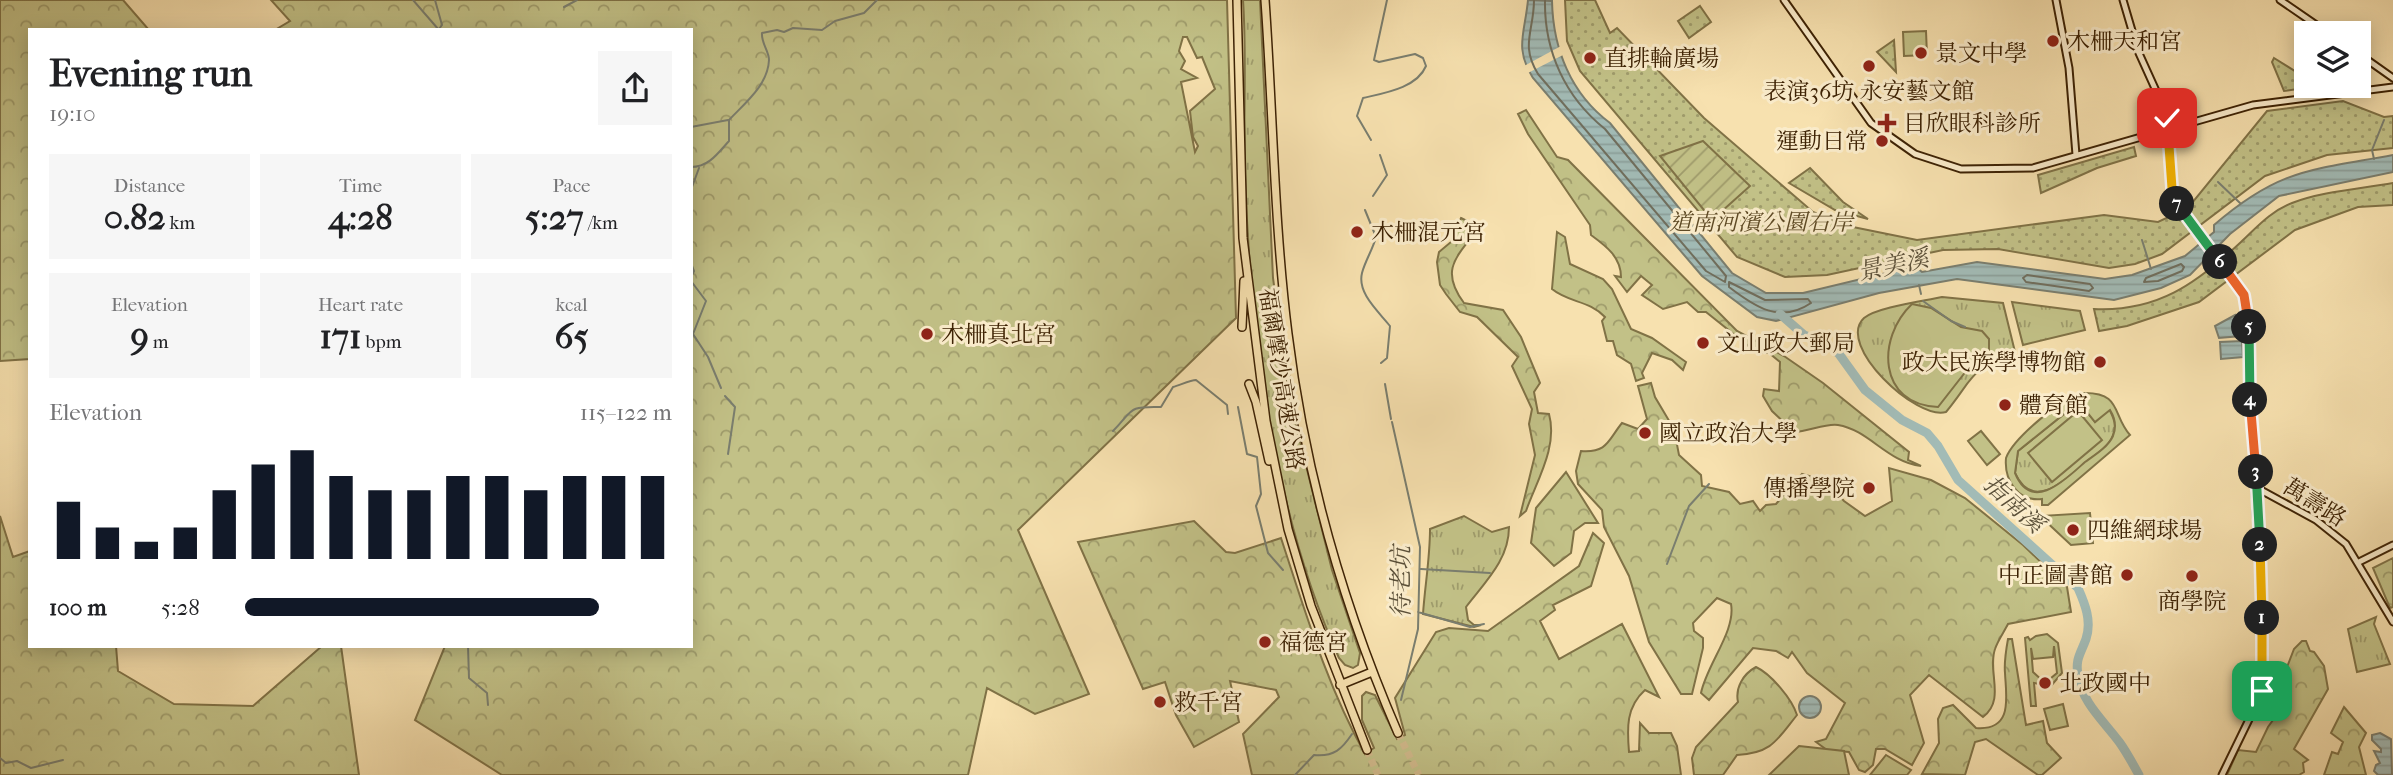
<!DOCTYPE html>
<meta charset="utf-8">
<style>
body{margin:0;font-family:"IM FELL French Canon","Noto Serif TC",serif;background:#f6f6f6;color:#202124;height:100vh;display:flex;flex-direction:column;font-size:26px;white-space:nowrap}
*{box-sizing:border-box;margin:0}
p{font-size:23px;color:#757577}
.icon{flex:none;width:38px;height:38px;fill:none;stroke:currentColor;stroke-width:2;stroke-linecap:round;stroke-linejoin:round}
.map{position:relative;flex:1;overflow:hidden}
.drawer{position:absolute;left:28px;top:28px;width:665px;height:620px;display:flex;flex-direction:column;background:#fff;border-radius:0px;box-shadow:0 4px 18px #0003}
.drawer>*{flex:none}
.controls{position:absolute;left:2294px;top:21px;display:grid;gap:14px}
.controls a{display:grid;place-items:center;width:77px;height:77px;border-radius:0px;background:#fff;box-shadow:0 4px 18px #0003;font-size:35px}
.pin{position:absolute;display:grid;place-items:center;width:60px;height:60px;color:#fff;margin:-30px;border-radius:14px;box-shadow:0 4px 10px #0006}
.km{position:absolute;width:35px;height:35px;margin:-18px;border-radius:50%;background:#222;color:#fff;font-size:19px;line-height:35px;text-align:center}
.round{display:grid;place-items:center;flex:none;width:74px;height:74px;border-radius:0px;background:#f6f6f6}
.head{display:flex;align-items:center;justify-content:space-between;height:119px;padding:0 21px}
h1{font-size:38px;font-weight:800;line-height:52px}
.stats{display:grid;grid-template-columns:repeat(3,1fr);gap:10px;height:119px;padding:7px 21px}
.stats div{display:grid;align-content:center;border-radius:0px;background:#f6f6f6;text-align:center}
.stats b{font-size:35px;font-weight:800}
.stats small{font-size:19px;font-weight:400}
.stats p{font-size:19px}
.chart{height:196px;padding:14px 21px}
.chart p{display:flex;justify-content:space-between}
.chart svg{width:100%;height:126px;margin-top:7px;stroke:#111827;stroke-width:6}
ul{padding:0 21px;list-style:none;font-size:23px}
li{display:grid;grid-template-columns:112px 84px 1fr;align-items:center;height:52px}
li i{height:18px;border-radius:9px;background:#111827}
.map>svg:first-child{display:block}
</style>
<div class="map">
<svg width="2393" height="775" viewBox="0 0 2393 775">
<defs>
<pattern id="grass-tufts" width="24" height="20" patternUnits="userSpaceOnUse" patternTransform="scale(1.75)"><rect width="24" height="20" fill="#c2c187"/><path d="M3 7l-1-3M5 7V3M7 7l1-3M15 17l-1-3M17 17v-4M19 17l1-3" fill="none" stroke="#9f9c6c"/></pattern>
<pattern id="forest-crowns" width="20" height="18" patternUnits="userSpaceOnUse" patternTransform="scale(1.75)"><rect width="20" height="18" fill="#c2c187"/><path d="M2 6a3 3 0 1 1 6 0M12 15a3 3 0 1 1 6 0" fill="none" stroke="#9f9c6c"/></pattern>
<pattern id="park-dots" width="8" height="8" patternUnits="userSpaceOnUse" patternTransform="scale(1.75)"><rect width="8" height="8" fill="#c2c187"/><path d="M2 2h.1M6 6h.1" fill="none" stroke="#9f9c6c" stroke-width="1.8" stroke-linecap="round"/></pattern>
<pattern id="garden-furrows" width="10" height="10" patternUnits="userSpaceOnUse" patternTransform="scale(1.75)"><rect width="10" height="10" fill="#c2c187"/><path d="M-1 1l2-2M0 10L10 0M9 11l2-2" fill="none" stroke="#9f9c6c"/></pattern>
<pattern id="water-rules" width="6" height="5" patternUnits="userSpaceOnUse" patternTransform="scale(1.75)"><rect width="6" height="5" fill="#a2bbb6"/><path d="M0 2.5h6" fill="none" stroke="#8ca09b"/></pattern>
</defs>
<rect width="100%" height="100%" fill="#f7e1af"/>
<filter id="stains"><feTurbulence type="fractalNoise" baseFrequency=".00286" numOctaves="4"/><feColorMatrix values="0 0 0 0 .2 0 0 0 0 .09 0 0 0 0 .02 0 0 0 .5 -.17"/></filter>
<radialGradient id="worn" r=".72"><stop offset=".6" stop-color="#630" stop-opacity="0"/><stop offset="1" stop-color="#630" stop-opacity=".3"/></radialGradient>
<path fill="url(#grass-tufts)" stroke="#807246" stroke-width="2" d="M1243 0H1260L1273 278 1289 397 1332 570 1360 653 1358 665 1353 668 1345 665 1339 658C1274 514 1250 332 1245 175 1243 117 1247 59 1243 0Z
M1942 297 2003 303 2015 352C1968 370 1974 378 1946 412 1917 421 1835 345 1864 318 1877 307 1925 301 1942 297Z
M2012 302 2080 311 2085 330 2023 345Z
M2079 402 2095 422 2109 409C2114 418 2117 426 2113 435 2109 447 2095 455 2086 462 2066 479 2033 513 2015 473L2018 451Z
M1464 516 1492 532 1509 527C1509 560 1485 582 1466 607L1468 620 1474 625H1481L1474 627 1423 614C1425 585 1430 558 1430 529Z
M2376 617 2374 624 2390 664 2357 672 2348 629Z"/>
<path fill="url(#forest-crowns)" stroke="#807246" stroke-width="2" fill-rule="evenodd" d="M0 0H123L149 30H30V359L0 361Z
M271 0H1227L1236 318 1018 530 1089 694 1035 714 987 688 968 775H502L415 720 445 646H691V30H275L290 21ZM1183 37H1187L1197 58 1202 57 1215 89 1190 111 1193 137 1198 146 1195 152 1181 82 1197 78 1181 69 1185 61 1179 51Z
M1526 110 1557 157 1568 160 1737 331 1784 356 1823 383 1909 452 1908 460 1921 466C1887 462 1869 430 1838 425 1825 423 1808 432 1794 432L1772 411 1763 396 1764 389 1779 391 1780 362 1769 353 1756 352 1706 312H1698L1687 302 1663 309 1642 295 1652 285 1641 276 1627 292 1615 276 1621 277C1621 257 1606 246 1591 235L1590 225 1528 134 1518 114Z
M1461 218 1473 224 1475 233C1454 259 1441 272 1464 303L1503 310 1521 337 1540 383 1534 392 1538 413 1549 414C1558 447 1537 480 1526 511L1520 516 1535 455 1529 424 1532 409 1512 366 1518 357 1477 317 1460 312 1446 294 1440 285 1437 262 1439 252 1451 242Z
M1557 232 1565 237 1570 264 1603 279 1612 289 1631 329 1652 338 1686 362 1683 370 1672 360 1652 353 1642 373 1644 378 1636 381 1631 364 1617 355 1613 341H1607L1602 321 1605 317C1589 300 1569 303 1552 289Z
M1651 383 1655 397 1674 429 1679 455 1701 475 1702 486 1729 492 1740 504 1753 501 1760 511 1766 505 1776 504 1802 474 1826 481 1844 501 1865 516 1892 501 1889 468 1931 480 1965 498 2023 545 2067 587 2071 612 2008 624C2004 632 1998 640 1995 649 1987 671 2006 700 1983 717L1929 675 1910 695 1924 743 1912 765 1885 749H1876L1873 765 1865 772 1859 770 1849 752 1827 750 1816 742 1826 739 1845 703 1807 673 1792 652 1788 658 1776 651 1753 648 1709 700 1701 693C1707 664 1736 631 1731 604L1717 598 1693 623 1694 631 1703 638V648L1692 694H1681L1649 642 1629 576 1604 527 1602 510 1578 484 1576 471 1581 451C1608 453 1608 440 1622 423L1638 429 1647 419 1638 386Z
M1566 472 1598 523H1585L1574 531 1571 553 1554 566 1531 543 1536 508Z
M0 516 13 557 30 551V646H116L118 671 174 704 253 706 322 646H341L359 775H0Z
M1194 521 1226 552 1235 553 1281 538C1305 611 1327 686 1365 754L1374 748 1362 720V696L1366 692 1375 695 1397 739 1405 735 1395 698 1436 632 1449 628 1488 631 1579 566 1593 533 1604 543 1591 586 1553 605 1555 610 1540 621 1559 659 1622 624 1659 697 1645 690C1626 707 1627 728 1629 752L1639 751 1640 723 1649 733H1671L1677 746 1681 775H1252L1243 734 1279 697 1276 690 1230 681 1239 722 1194 747 1176 715 1165 682 1143 689 1078 542Z
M2393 558V607L2390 608 2373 568Z
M2008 639H2012L2026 725 2043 721 2047 743 2061 758 2042 775H2038L1986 739 1975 742 1965 775 1922 774 1939 743 1938 719 1943 708 1953 705 1976 728C2014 731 2006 696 2005 673 2004 662 2006 650 2008 639Z
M2302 641H2306L2310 651 2314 652 2324 666 2328 689 2294 749 2308 760 2303 763 2304 772 2299 775H2227L2238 750 2256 752 2268 727 2289 698 2279 688 2294 649Z
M1756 667C1771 674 1792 699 1797 715 1777 740 1772 753 1737 755L1723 775H1694L1692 758 1696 747 1738 702C1735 688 1743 674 1756 667Z
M2344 707 2366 733 2359 747 2366 775H2324L2332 752 2338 754 2343 742 2331 733Z"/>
<path fill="url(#park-dots)" stroke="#807246" stroke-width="2" d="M1565 0H1595L1610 33 1617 28 1704 118 1813 212 1848 226 1917 240 2104 215 2158 222 2188 208 2267 111 2343 101 2384 117 2393 116V148L2327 155 2265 176 2162 254 2135 264 2109 268 1998 249 1943 250 1827 275 1785 277 1737 257 1580 71 1567 41Z
M1700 6 1711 22 1689 38 1678 21Z
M1894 40 1896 72 1877 52Z
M2274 58 2306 78V86H2318L2284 91 2272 62Z
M2134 147 2136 156 2097 168 2041 193 2038 175Z
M1810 168 1843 202 1868 219 1835 210 1789 183Z
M2393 183V205L2358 207 2295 230 2199 302 2127 326 2099 331 2094 309C2157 312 2196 284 2241 242 2257 227 2271 211 2292 203 2323 191 2361 189 2393 183Z"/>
<path fill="url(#garden-furrows)" stroke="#807246" stroke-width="2" d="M1703 141 1750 186 1712 220 1660 156Z"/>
<path fill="#c2c187" stroke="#807246" stroke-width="2" fill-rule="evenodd" d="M1926 31 1927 55 1904 56 1903 32Z
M1912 304 1931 308 1961 327 1982 331 1989 339V352L1974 361 1938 407C1878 405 1876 338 1912 304Z
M2083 393C2122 392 2112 415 2130 435L2048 505H2042V499C2018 502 2004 480 2006 458 2013 439 2062 397 2083 393ZM2079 402 2095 422 2110 410C2115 418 2117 426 2113 436 2108 447 2095 455 2085 462 2066 479 2032 514 2015 473L2018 451Z
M2078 411 2102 440 2052 482 2028 453Z
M1981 431 2000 454 1987 465 1968 441Z
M2090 513 2093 543 2071 545 2040 516Z
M2047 634 2058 643 2062 673 2051 686 2034 683 2036 706H2031L2025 638 2028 637 2030 640 2036 636ZM2054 646 2057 673 2045 683 2033 672 2031 648 2033 659 2053 657Z
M2063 704 2068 726 2050 730 2044 709Z
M1799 746 1844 751 1849 775H1769Z
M1886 755 1911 770 1907 775H1870Z"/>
<path fill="url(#water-rules)" stroke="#7a7e6f" stroke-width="2" d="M1528 0 1552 1C1553 49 1571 94 1610 123L1732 273 1766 293H1803L1915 266 1922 272 1977 262 2105 279 2132 275 2185 256 2214 232V225C2280 168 2312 170 2393 155V172L2279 196 2230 234 2190 275 2161 288 2114 300 1957 279 1879 293 1776 321 1757 317 1702 276 1533 78C1514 48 1525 33 1528 0Z
M2235 315 2241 336 2219 338 2215 326Z
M2242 341 2243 357 2221 359 2220 342Z
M1799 707a11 11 0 1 1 22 0a11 11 0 1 1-22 0Z
M2380 733 2391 739 2392 775H2378L2374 771 2376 765 2380 763 2374 751 2381 752V749L2372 740V735Z"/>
<path fill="#f7e1af" d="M1561 46 1563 55 1526 74 1522 67Z"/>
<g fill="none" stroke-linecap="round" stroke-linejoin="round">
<path stroke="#706e5d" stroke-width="2" d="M1534 0C1534 31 1520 45 1538 74L1706 271 1725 282 1726 276 1605 129C1565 97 1544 51 1545 0
M2181 264 2184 267 2182 271 2158 281 2144 282 2146 278Z
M2027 275 2090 284 2093 288 2089 291 2026 282 2023 278Z
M1729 282 1765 300 1808 299 1811 303C1780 324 1755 307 1729 287Z"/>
<path stroke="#7a7e6f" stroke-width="2" d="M413 0 439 30
M435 0 442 25 439 29
M564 7 577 0
M691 127 728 120
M1371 140 1357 116 1363 98C1384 93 1417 88 1426 66L1423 58 1415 54 1379 62 1374 60 1387 0
M2374 159 2372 150 2384 120
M691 167C709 167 718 153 729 141V120C745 103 768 85 769 60 769 51 761 43 762 33L777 30 784 32 793 28 822 30 835 21 864 13 877 0
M2218 182 2240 203
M692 187 699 168
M1373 196 1387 175 1380 155
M1365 210 1376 237C1373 249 1365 261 1362 273 1357 293 1378 311 1390 326L1387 358 1381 363
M2142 240 2151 269
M691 263 694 271 691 277
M691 281 706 301 693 334 708 357 721 388
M1919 285 1921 294
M1923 301 1951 321 1965 327
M1385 384 1391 419
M725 396 735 407 728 454
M1238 407 1247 454 1257 457 1261 494 1256 506 1268 553 1283 570
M1392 422 1420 547 1418 629 1401 700
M1113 431C1134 410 1126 406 1161 407L1173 387C1180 385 1191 380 1196 380L1227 405 1228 414
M1667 564 1689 506 1709 484
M1421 569 1490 573
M1418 612 1470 627 1484 624
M468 646 469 678 487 693 488 705
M0 758 6 763 17 761 31 768 63 760
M1295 775 1314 755C1334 757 1342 749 1352 734"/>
<path stroke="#a2bbb6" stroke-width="9" d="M1780 314 1804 335 1827 344 1839 354 1865 390 1902 420 1927 433 1938 446 1958 480 2078 588C2085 604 2092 621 2086 639 2081 653 2075 659 2078 675 2082 703 2104 721 2120 743 2127 753 2133 764 2139 775"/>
<path stroke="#d2bb8d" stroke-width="7" stroke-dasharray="7 3.5" stroke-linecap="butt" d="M1398 733 1419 775
M1367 750 1378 775"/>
<g stroke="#3d2204" stroke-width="9">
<path id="secondary" d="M1784 0 1871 123 1915 154 1961 169 2033 168 2253 105 2393 87
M2056 0 2069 68 2076 155
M2123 0 2138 51 2167 115 2175 201 2240 287 2246 302 2264 675 2258 701 2222 775
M2280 0 2328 33
M2359 54 2393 78
M2257 488 2316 520 2346 544 2393 622
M2359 562 2393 545"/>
</g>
<g stroke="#3d2204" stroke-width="10">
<path id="highway" d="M1237 0 1243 238 1266 421 1288 529 1311 606 1367 750
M1265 0C1273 111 1274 223 1288 334 1305 472 1343 606 1398 733
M1242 327 1244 281
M1249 384 1256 402 1269 461
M1340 685 1372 672"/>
</g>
<use href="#secondary" stroke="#faeccb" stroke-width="5"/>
<use href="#highway" stroke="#f7e1af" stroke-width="7"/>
</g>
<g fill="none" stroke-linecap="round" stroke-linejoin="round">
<g stroke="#fff" stroke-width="14">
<path id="split-1" d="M2262 691V618"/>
</g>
<g stroke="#fff" stroke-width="14">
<path id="split-2" d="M2260 545 2262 618"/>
</g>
<g stroke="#fff" stroke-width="14">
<path id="split-3" d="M2256 472 2260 545"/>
</g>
<g stroke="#fff" stroke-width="14">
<path id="split-4" d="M2250 400 2256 472"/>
</g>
<g stroke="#fff" stroke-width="14">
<path id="split-5" d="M2249 327 2250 400"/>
</g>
<g stroke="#fff" stroke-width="14">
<path id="split-6" d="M2220 262 2244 295 2249 327"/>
</g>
<g stroke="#fff" stroke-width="14">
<path id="split-7" d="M2177 204 2220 262"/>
</g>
<g stroke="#fff" stroke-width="14">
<path id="split-8" d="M2167 118 2172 188 2177 204"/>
</g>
<use href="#split-1" stroke="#f5b400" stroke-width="9"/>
<use href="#split-2" stroke="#f5b400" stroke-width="9"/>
<use href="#split-3" stroke="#22a559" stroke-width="9"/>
<use href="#split-4" stroke="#f0652b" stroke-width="9"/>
<use href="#split-5" stroke="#22a559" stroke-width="9"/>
<use href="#split-6" stroke="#f0652b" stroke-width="9"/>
<use href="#split-7" stroke="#22a559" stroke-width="9"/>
<use href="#split-8" stroke="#f5b400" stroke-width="9"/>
</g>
<g fill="#8f2418" stroke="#faeccb" stroke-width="2.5">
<circle cx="2053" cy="41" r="7"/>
<circle cx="1921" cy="53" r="7"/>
<circle cx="1590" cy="58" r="7"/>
<circle cx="1869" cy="66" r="7"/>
<path d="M1883.5 112.5h7v7h7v7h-7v7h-7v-7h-7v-7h7z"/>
<circle cx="1882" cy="141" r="7"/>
<circle cx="1357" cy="232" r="7"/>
<circle cx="927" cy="334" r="7"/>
<circle cx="1703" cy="343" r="7"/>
<circle cx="2100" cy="362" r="7"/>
<circle cx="2005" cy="405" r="7"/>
<circle cx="1645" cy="433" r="7"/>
<circle cx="1869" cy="488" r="7"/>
<circle cx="2073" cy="530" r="7"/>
<circle cx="2127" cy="575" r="7"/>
<circle cx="2192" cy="576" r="7"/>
<circle cx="1265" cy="642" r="7"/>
<circle cx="2045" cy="683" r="7"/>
<circle cx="1160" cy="702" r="7"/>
</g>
<g text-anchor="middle" stroke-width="6" stroke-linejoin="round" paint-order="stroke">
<g font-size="23" fill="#3d2204" stroke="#faeccb" text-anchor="start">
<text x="2067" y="49">木柵天和宮</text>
<text x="1935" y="61">景文中學</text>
<text x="1604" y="66">直排輪廣場</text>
<text x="1869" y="99" text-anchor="middle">表演36坊 永安藝文館</text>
<text x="1903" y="131">目欣眼科診所</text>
<text x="1868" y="149" text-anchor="end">運動日常</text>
<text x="1371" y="240">木柵混元宮</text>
<text x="941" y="342">木柵真北宮</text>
<text x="1717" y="351">文山政大郵局</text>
<text x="2086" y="370" text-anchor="end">政大民族學博物館</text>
<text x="2019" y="413">體育館</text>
<text x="1659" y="441">國立政治大學</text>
<text x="1855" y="496" text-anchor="end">傳播學院</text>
<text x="2087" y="538">四維網球場</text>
<text x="2113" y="583" text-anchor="end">中正圖書館</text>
<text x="2192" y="609" text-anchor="middle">商學院</text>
<text x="1279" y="650">福德宮</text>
<text x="2059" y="691">北政國中</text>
<text x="1174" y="710">救千宮</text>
</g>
<g font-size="23" font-style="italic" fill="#5e4a25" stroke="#faeccb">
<text x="1761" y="230">道南河濱公園右岸</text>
</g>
<g font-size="23" fill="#3d2204" stroke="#faeccb">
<text transform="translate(1282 379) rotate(81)" y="8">福爾摩沙高速公路</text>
<text transform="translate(2315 502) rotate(32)" y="8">萬壽路</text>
</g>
<g font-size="24" font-style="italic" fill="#5b5039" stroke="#faeccb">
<text transform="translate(1893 265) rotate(-12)" y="8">景美溪</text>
<text transform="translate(2014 504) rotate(42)" y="8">指南溪</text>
<text transform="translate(1401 582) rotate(-90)" y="8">待老坑</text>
</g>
</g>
<rect width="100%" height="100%" filter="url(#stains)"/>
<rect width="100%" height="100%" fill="url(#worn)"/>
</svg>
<div class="controls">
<a><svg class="icon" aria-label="layers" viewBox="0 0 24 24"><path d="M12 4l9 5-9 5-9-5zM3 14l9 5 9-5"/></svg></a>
</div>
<div class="pin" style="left:2262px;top:691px;background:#1e9e55"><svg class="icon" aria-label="arrive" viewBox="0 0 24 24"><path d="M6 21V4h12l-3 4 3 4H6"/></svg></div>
<div class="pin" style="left:2167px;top:118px;background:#d93025"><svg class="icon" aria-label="check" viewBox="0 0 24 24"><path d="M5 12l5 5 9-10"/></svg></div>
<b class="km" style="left:2262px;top:618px">1</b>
<b class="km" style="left:2260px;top:545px">2</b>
<b class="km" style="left:2256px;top:472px">3</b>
<b class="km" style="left:2250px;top:400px">4</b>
<b class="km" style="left:2249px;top:327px">5</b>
<b class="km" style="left:2220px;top:262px">6</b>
<b class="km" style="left:2177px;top:204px">7</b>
<section class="drawer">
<div class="head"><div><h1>Evening run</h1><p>19:10</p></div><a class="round"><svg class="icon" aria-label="share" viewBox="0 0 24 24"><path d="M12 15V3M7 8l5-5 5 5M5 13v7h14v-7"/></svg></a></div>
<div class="stats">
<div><p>Distance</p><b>0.82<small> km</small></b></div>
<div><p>Time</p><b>4:28</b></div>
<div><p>Pace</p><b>5:27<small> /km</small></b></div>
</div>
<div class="stats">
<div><p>Elevation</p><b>9<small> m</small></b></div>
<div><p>Heart rate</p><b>171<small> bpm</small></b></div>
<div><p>kcal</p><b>65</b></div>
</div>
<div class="chart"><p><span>Elevation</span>115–122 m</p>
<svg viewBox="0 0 160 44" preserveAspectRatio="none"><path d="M5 44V24M15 44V33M25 44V38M35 44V33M45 44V20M55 44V11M65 44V6M75 44V15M85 44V20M95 44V20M105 44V15M115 44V15M125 44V20M135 44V15M145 44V15M155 44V15"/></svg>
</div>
<ul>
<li><b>100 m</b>5:28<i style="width:83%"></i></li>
</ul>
</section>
</div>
